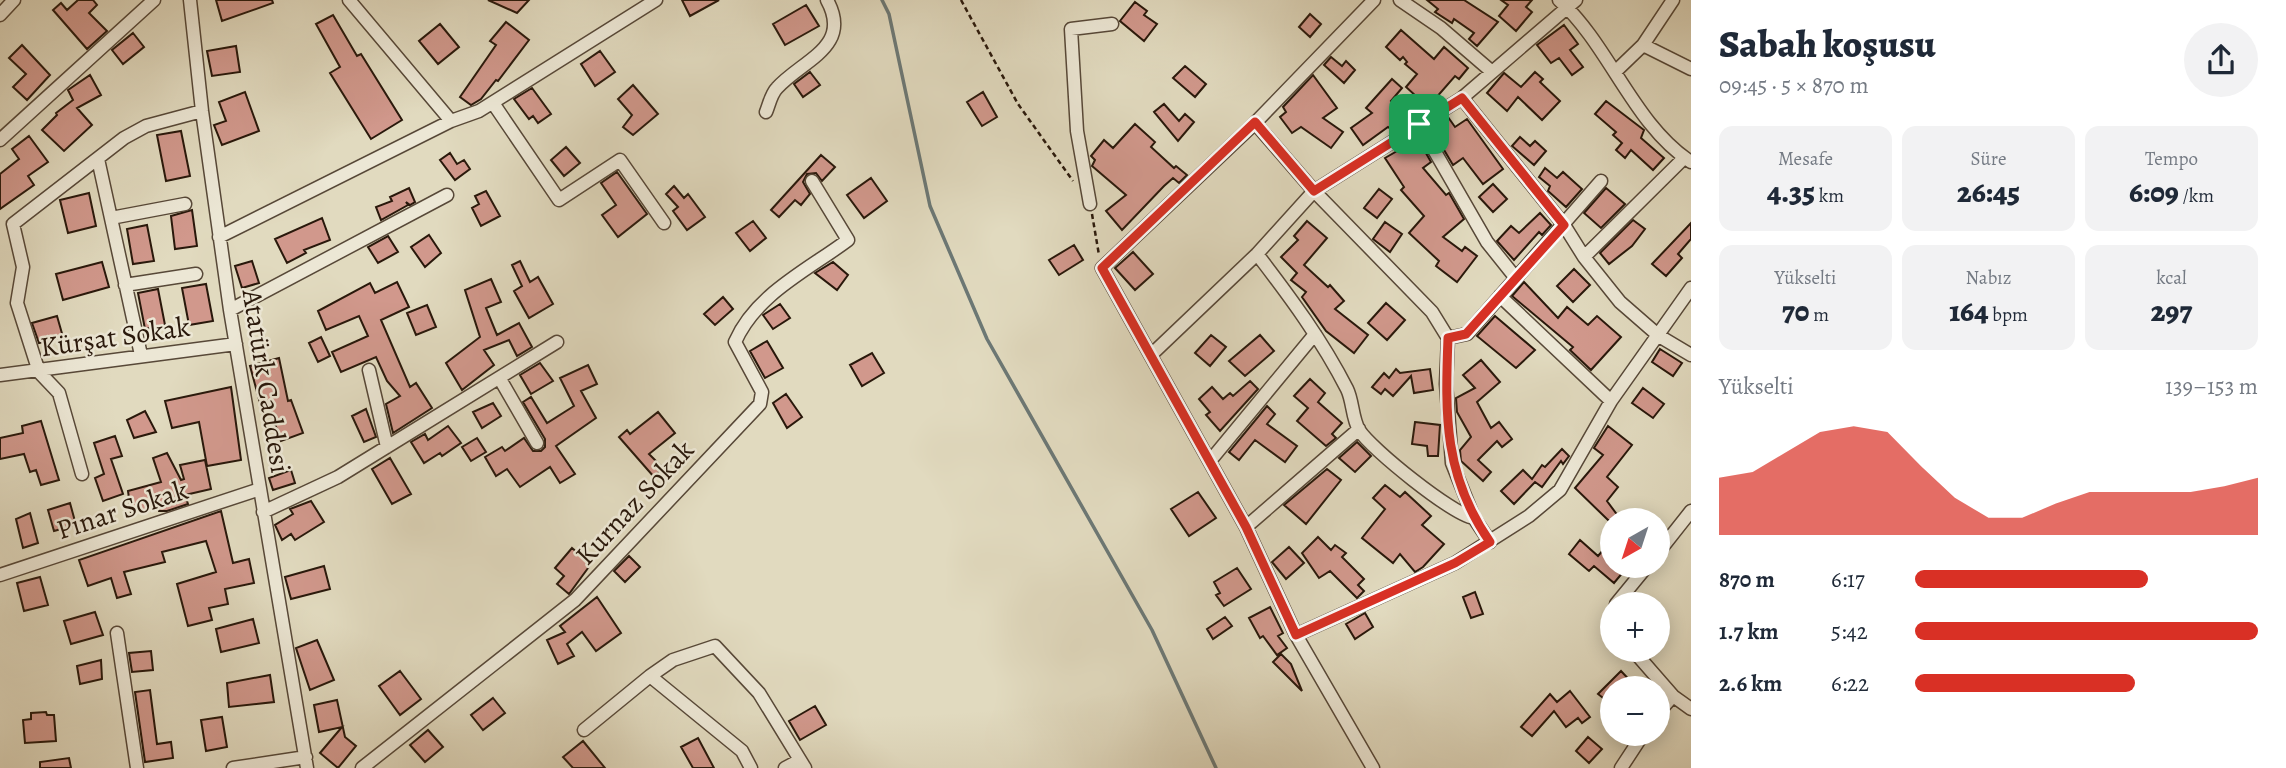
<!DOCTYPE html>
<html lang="tr">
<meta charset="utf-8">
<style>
body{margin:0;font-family:Alegreya,serif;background:#f2f2f3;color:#1f2937;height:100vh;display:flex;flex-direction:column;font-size:26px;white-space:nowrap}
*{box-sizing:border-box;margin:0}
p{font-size:23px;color:#747a83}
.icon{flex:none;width:38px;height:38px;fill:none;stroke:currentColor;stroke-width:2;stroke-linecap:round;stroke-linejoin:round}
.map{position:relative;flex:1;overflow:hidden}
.drawer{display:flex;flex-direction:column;background:#fff;width:595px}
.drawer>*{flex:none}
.needle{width:46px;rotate:219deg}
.tools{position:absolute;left:1600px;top:508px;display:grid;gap:14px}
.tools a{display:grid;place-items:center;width:70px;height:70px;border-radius:50%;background:#fff;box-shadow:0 4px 18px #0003;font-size:35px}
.pin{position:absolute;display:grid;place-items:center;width:60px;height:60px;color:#fff;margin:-30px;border-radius:14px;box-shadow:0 4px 10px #0006}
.round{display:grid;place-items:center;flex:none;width:74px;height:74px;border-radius:37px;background:#f2f2f3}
.summary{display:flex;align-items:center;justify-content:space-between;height:119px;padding:0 28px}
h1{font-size:38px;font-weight:800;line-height:52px}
.metrics{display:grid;grid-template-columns:repeat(3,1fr);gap:10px;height:119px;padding:7px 28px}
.metrics div{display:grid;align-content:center;border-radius:14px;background:#f2f2f3;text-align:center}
.metrics b{font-size:30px;font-weight:800}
.metrics small{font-size:19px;font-weight:400}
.metrics p{font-size:19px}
.chart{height:196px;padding:14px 28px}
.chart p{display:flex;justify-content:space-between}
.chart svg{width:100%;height:126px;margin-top:7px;fill:#d93025;opacity:.7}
ul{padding:0 28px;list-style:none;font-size:23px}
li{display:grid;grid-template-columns:112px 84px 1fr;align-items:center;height:52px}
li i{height:18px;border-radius:9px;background:#d93025}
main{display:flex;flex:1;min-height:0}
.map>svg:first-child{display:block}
</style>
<main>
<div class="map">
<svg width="1691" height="768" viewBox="0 0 1691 768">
<rect width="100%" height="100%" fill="#e1dabf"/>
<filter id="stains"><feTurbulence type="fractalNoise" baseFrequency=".00286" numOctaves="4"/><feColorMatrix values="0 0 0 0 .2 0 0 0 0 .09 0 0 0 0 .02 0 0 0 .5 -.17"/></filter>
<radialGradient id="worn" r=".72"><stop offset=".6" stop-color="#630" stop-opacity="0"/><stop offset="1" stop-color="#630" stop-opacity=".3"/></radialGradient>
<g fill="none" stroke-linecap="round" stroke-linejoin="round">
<path stroke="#6c7875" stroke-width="3.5" d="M882 0 889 14 930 206 987 339 1152 630 1216 768"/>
</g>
<path fill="#d1988c" stroke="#29180b" stroke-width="2" d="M78 0H93L97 5 89 13 107 31 87 49 53 10 61 3 67 10Z
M216 0H272L273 3 222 21Z
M488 0H529L517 13Z
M682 0H719L690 16Z
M1427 0H1464L1498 22 1477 46 1469 39 1474 33 1454 19 1452 23 1435 12 1438 9Z
M1501 0H1532L1526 7 1532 12 1516 31 1499 16 1508 5Z
M1135 2 1147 11 1144 15 1157 24 1144 41 1120 21Z
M806 5 819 26 785 45 773 24Z
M1310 14 1321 24 1310 37 1299 27Z
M333 15 357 56 361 54 402 120 371 139 330 73 340 67 316 24Z
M506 22 529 40 498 81 496 80 481 99 471 105 460 97 496 45 490 41Z
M440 24 459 47 438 64 419 41Z
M1564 25 1578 44 1570 50 1583 67 1572 75 1559 58 1551 63 1537 45Z
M1401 30 1434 59 1444 47 1468 68 1459 79 1455 76 1428 107 1406 87 1417 74 1405 64 1407 62 1403 57 1400 60 1386 47Z
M133 33 144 47 123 64 112 50Z
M22 45 50 75 27 100 13 87 26 74 9 58Z
M236 46 240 72 212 76 207 51Z
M600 51 615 72 595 86 581 64Z
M1331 57 1342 66 1346 61 1355 70 1344 83 1324 65Z
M1185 66 1206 84 1195 97 1173 78Z
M810 72 820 85 803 97 794 84Z
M1535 72 1543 79 1540 82 1560 101 1542 120 1518 97 1507 111 1487 93 1504 73 1521 87Z
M90 75 101 95 77 108 92 125 64 151 42 130 57 115 56 113 73 100 68 90Z
M1313 75 1337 108 1323 118 1343 132 1331 148 1301 127 1292 133 1280 117 1286 112 1283 107Z
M1392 79 1402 88 1391 101 1406 114 1392 130 1388 127 1363 145 1351 128 1372 113 1366 108Z
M633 85 658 114 633 135 623 127 632 115 618 99Z
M532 88 551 114 538 123 533 116 529 119 514 99Z
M245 92 259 131 222 145 214 125 226 121 219 102Z
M983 92 997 117 982 126 967 102Z
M1606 101 1644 130 1641 138 1664 158 1653 170 1631 150 1625 158 1616 150 1622 143 1613 135 1616 132 1595 114Z
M1164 104 1179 121 1185 114 1194 122 1178 141 1154 112Z
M1448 117 1455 127 1467 119 1503 169 1483 184 1463 158 1453 165 1431 128Z
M1135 124 1155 142 1151 147 1174 168 1176 166 1187 175 1179 183 1173 178 1164 186 1122 230 1106 211 1126 195 1092 166 1095 160 1091 156 1104 140 1113 148Z
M181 131 190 176 166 181 157 135Z
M29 136 48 162 28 176 34 185 0 209V174L19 159 12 149Z
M1520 137 1530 146 1535 141 1546 151 1534 165 1512 146Z
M1418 139 1431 162 1423 168 1446 195 1449 193 1464 219 1443 237 1462 251 1465 247 1477 256 1457 282 1436 266 1439 261 1409 233 1424 216 1401 190 1404 187 1385 158Z
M566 147 580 163 564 176 551 160Z
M450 153 457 164 464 160 470 169 455 180 440 160Z
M821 155 835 167 822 181 816 173 807 174 803 182 810 194 801 205 795 200 779 217 771 210Z
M1545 168 1557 178 1563 172 1582 189 1566 207 1548 191 1550 186 1539 177Z
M617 172 647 214 618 237 602 215 616 205 601 183Z
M871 178 887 201 864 218 847 195Z
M1493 184 1507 199 1493 212 1479 197Z
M674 186 684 198 688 194 705 217 687 230 673 211 678 207 666 194Z
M409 188 415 202 410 205 406 202 408 205 381 220 376 207 392 201 390 197Z
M1606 188 1625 204 1601 228 1584 213Z
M1379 189 1392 199 1377 218 1364 208Z
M486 191 500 216 481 226 472 208 479 204 475 196Z
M89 193 96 226 68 233 60 200Z
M192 210 197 246 175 249 171 216Z
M1540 213 1551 225 1542 235 1539 232 1514 260 1497 241 1511 226 1519 233Z
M322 218 330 240 304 250 306 253 287 263 275 239Z
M1633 220 1645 229 1632 246 1609 264 1600 253Z
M753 221 766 238 750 251 736 233Z
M1307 221 1327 238 1304 265 1328 287 1330 285 1344 301 1335 309 1368 335 1354 353 1326 331 1302 297 1306 292 1291 280 1297 273 1281 257 1298 240 1294 236Z
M1385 222 1402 234 1390 252 1373 239Z
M1691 223V239L1678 254 1682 258 1666 276 1652 264Z
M147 225 154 261 133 264 127 229Z
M429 235 441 253 425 267 411 247Z
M388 236 398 252 378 263 368 247Z
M1074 245 1083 260 1059 275 1049 260Z
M1133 252 1153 274 1135 290 1115 268Z
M252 261 259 283 242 288 235 266Z
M520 261 530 282 538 277 553 304 529 318 514 291 522 286 512 265Z
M102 262 109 287 63 300 56 274Z
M833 262 848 275 837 290 815 273Z
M1574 269 1590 285 1573 302 1557 286Z
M491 279 501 302 486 308 497 335 519 323 532 347 517 356 509 340 484 350 494 365 462 390 446 363 480 337 465 290Z
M397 282 409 307 381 320 410 387 416 383 432 408 393 433 386 404 400 396 387 381 376 357 341 372 332 352 368 336 359 316 326 330 318 311 370 283 375 293Z
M1524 282 1558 318 1567 307 1588 325 1597 316 1621 337 1591 370 1570 350 1573 347 1512 296Z
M206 284 213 321 189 325 182 288Z
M158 289 165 325 145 329 138 293Z
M723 297 733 309 715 325 704 314Z
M1386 303 1405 320 1387 340 1368 323Z
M780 304 790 318 773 329 763 315Z
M427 305 436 327 416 335 407 313Z
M57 316 63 337 39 343 32 323Z
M1495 316 1535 350 1516 368 1477 336Z
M1211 335 1226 347 1210 366 1195 353Z
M1260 335 1274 351 1245 376 1229 361Z
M321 337 330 356 318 362 309 343Z
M767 341 783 368 765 378 750 351Z
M1660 349 1682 363 1673 376 1652 362Z
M872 353 884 373 862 386 850 365Z
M279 358 288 401 291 400 303 433 281 441 267 401 260 403 250 366Z
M1481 360 1500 382 1477 402 1491 428 1499 422 1512 439 1502 447 1497 441 1478 460 1491 472 1483 481 1461 461 1460 450 1471 437 1457 412 1456 398 1475 388 1463 375Z
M540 363 553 381 531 394 520 375Z
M588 365 597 384 581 391 596 418 556 446 575 474 560 483 550 467 520 487 507 469 496 476 485 457 502 447 505 451 524 438 533 451H541L545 447V439L523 402 531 397 547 423 574 406 560 378Z
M1396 369 1400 373 1430 369 1433 390 1414 393 1411 376 1393 396 1385 389 1381 394 1372 387 1384 373 1389 378Z
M1310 379 1325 393 1318 402 1342 423 1332 434 1336 438 1326 446 1297 421 1308 408 1294 396Z
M1250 381 1258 389 1220 431 1206 415 1210 412 1199 399 1212 387 1223 399 1230 393 1233 396Z
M231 387 241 460 207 466 199 422 172 428 165 401Z
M1643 388 1664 404 1653 418 1632 403Z
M786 394 802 417 787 428 773 403Z
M493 403 501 416 482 428 473 412Z
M1267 406 1275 414 1267 424 1297 446 1285 462 1255 440 1239 460 1229 452Z
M366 409 376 437 364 442 352 416Z
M145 411 156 432 134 438 127 420Z
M658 412 675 433 649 454 663 468 654 477 619 437 627 430 630 434Z
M41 421 59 480 41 485 36 470 30 472 24 454 0 459V438L23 433 22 426Z
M1415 422 1440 425 1438 456H1428L1427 446 1412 444Z
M448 426 461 443 442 456 440 453 424 463 411 442 425 434 428 440Z
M1608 426 1632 445 1607 477 1618 487 1607 501 1621 520H1608L1575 488 1603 455 1594 448Z
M115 436 122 456 111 459 123 494 103 501 95 478 104 474 94 443Z
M477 438 486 452 471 461 462 447Z
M1357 442 1371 456 1355 472 1339 458Z
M1562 449 1569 456 1563 464 1561 461 1542 487 1535 482 1514 504 1501 491 1523 470 1532 479 1542 465 1545 467Z
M167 453 181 480 184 479 180 465 205 460 211 489 185 495 188 504 167 511H159L158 507 131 513 128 491 161 482 153 458Z
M390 458 411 494 392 504 372 469Z
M1327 469 1341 480 1306 524 1284 505Z
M291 470 295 483 273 490 269 478Z
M1385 485 1400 497 1405 492 1431 516 1422 525 1444 544 1423 567 1415 572 1400 554 1393 563 1362 538 1385 509 1373 498Z
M1198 492 1216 518 1189 536 1171 509Z
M311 501 324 522 295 540 291 534 282 540 275 525 293 514 290 509Z
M70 503 76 525 54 531 48 510Z
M221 511 233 563 249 559 254 583 225 589 228 604 209 608 212 620 188 626 177 584 216 572 206 541 162 552 165 562 124 572 131 594 117 598 111 578 88 586 79 560Z
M30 513 38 543 23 548 16 519Z
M1318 537 1331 550 1335 545 1346 553 1342 557 1364 579 1358 585 1364 591 1357 598 1330 571 1319 578 1302 553Z
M1580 540 1598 556 1612 540V565H1629L1614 583 1594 566 1589 571 1569 554Z
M1289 547 1304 563 1286 579 1272 562Z
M572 548 591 564 569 594 557 584 564 576 555 568Z
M629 556 640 567 625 582 614 571Z
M324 566 330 589 291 599 285 577Z
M1237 568 1251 589 1224 606 1216 595 1220 593 1214 582Z
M40 577 48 605 24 611 17 583Z
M1475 592 1483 614 1471 618 1463 597Z
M597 597 621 633 596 651 582 632 567 644 574 656 558 664 547 640 565 632 560 626Z
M1270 607 1283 633 1278 636 1287 648 1277 655 1263 636 1260 638 1249 618Z
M95 612 103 635 71 644 64 621Z
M1365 613 1373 627 1355 639 1346 624Z
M1225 617 1232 626 1213 639 1207 629Z
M253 619 259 643 221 652 216 629Z
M317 640 334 680 310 690 296 648Z
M151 651 153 670 132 672 129 653Z
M1281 654 1291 664 1302 691 1273 662Z
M101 660 102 679 80 684 77 666Z
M400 671 421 699 400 715 379 686Z
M1621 671 1637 688H1612V705L1598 694Z
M270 675 274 702 229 707 227 683Z
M150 690 157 744 171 742 173 758 145 762 135 692Z
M1570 691 1590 717 1582 723 1578 718 1566 727 1554 711 1532 736 1521 727 1550 694 1557 702Z
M493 698 505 713 483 730 471 715Z
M337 700 345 737 356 746 338 768 320 753 342 727 319 732 314 705Z
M815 706 826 725 800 740 789 721Z
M46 712 47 715H54L56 741 25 743 23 720 31 719V713Z
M222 717 227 747 206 751 201 720Z
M428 730 443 747 425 762 410 745Z
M1588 737 1602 749 1589 763 1576 751Z
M698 738 714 768H693L681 747Z
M583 741 605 768H573L563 757Z
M69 758 71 768H40V762Z"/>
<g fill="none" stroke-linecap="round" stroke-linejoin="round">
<g stroke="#574838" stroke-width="15">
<path id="minor" d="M190 0 202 111 230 310 307 768
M349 0 451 121
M1400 0 1441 28 1491 71
M1559 0C1610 46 1633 124 1691 162
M0 15 14 0
M1643 45 1691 69
M1616 71 1643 45 1673 0
M1462 98 1564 225 1584 257 1620 302 1659 336 1691 355
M493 103 559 200 620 160 664 223
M766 112C769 105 771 94 777 88 802 60 853 47 827 0
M1255 123 1314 191 1432 312 1448 338 1446 384 1452 463 1474 518 1490 542
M1419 124 1487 242 1515 277
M0 140 154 0
M98 159 141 355
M1090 204 1077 131 1071 29 1112 24
M111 218 185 204
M219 237 451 121 479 111 656 0
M1257 254C1290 297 1322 340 1347 389 1353 401 1352 418 1359 430 1371 449 1453 515 1474 518
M1584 257 1684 158
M125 285 196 274
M1500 296 1611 401
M230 310 447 195
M1448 338 1467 334 1601 181
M1151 355 1257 254 1314 191 1462 98 1576 0
M369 370 387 447
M0 375 236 344
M500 379 537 443
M1210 461 1315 334
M82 474 59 393 39 372 17 303 23 267 13 224 124 138 146 126 202 111
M263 512 338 477 557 342
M1246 527 1359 429
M1657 554 1691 511
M0 575 260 489
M1616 604 1648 565
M1612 618V626
M117 633 137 768
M1296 635 1455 563 1529 516 1560 490 1611 401 1691 288
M1632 649 1673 696 1691 709
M1657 714 1673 696
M584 730 650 676
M233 768 306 757
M362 768 575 600 760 404 762 392 735 342C756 294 808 270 848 240L812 181
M751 768 742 751 650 676 673 660 715 646 759 693 805 768
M785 768 800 760
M1373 768 1296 635 1246 527 1102 268 1255 123 1374 0
M1621 768 1644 733"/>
</g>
<path stroke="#29180b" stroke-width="2.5" stroke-dasharray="5 3.5" stroke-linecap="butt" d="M961 0 1018 104 1073 181
M1092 214 1099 255"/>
<use href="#minor" stroke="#ece7d5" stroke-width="12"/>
</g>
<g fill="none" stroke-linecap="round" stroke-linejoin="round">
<g stroke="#fff" stroke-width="14">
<path id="route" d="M1462 98 1564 225 1466 334 1448 338C1445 416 1444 476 1490 542L1455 563 1296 635 1246 527 1102 268 1255 122 1314 191Z"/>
</g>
<use href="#route" stroke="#d93025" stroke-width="9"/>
</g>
<g text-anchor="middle" stroke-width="5" stroke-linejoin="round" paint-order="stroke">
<g font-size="28" fill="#29180b" stroke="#ece7d5">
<text transform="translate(115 336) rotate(-8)" y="10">Kürşat Sokak</text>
<text transform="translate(267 381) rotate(81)" y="10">Atatürk Caddesi</text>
<text transform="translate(634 502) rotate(-47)" y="10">Kurnaz Sokak</text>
<text transform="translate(122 509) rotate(-18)" y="10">Pınar Sokak</text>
</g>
</g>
<rect width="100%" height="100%" filter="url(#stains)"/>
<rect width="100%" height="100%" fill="url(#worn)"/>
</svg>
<div class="tools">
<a><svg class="needle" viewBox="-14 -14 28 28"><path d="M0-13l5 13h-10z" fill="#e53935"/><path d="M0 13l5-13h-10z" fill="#747a83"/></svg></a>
<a>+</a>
<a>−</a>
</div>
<div class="pin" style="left:1419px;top:124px;background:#1e9e55"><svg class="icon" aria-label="arrive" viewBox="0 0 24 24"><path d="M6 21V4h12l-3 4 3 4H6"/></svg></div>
</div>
<section class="drawer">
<div class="summary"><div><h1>Sabah koşusu</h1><p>09:45 · 5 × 870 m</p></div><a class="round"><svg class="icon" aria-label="share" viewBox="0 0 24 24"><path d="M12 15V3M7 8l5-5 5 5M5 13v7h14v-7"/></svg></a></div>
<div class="metrics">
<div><p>Mesafe</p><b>4.35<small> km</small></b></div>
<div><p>Süre</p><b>26:45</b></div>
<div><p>Tempo</p><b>6:09<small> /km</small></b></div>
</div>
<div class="metrics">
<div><p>Yükselti</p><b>70<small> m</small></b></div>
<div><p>Nabız</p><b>164<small> bpm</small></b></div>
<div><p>kcal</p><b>297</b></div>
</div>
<div class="chart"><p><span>Yükselti</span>139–153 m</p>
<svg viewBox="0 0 160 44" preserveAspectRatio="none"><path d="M0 44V24L10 22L20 15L30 8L40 6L50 8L60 20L70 31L80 38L90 38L100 33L110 29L120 29L130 29L140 29L150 27L160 24V44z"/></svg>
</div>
<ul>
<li><b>870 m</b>6:17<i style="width:68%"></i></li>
<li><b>1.7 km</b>5:42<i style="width:100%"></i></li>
<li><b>2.6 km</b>6:22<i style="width:64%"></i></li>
</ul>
</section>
</main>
